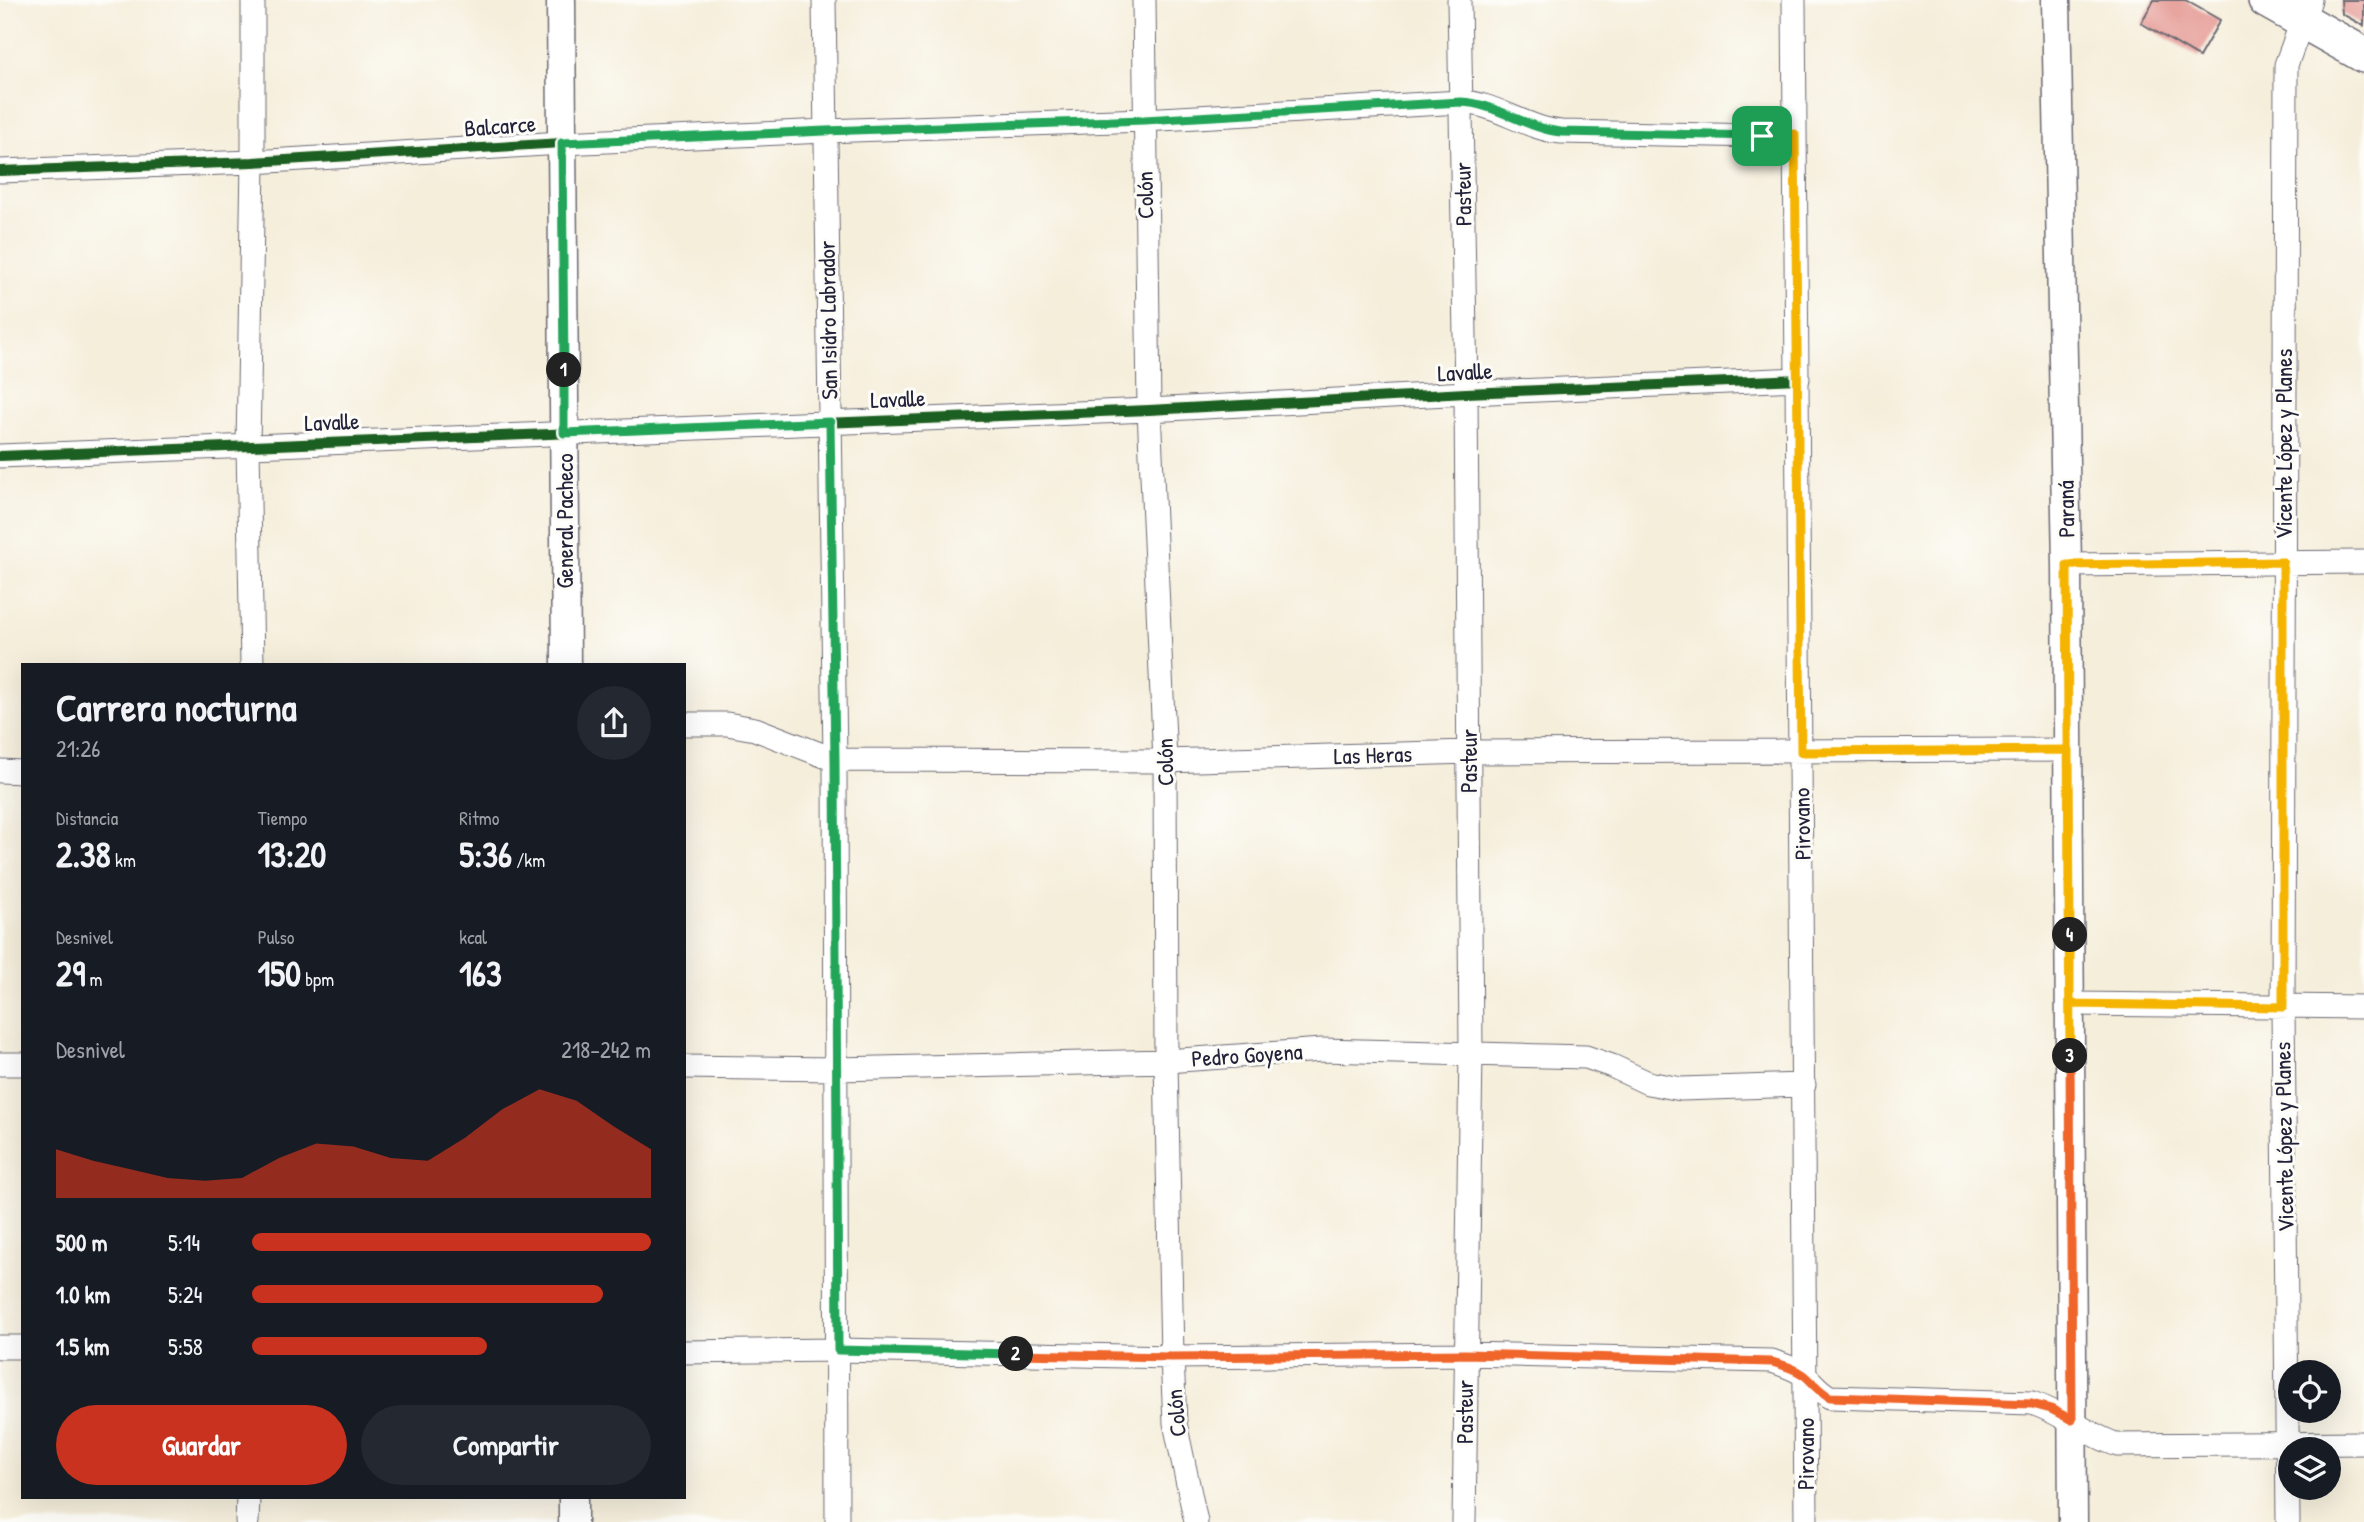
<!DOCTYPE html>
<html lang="es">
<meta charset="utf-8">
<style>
body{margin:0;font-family:"Patrick Hand",sans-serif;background:#242831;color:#f1f3f6;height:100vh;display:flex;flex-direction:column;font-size:26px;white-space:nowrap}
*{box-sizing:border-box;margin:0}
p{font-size:23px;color:#9ea1a6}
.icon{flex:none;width:38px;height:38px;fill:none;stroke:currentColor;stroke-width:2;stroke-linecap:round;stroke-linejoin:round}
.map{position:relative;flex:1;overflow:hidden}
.sheet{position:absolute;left:21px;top:663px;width:665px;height:836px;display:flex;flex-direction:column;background:#171b24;border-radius:0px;box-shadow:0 7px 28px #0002}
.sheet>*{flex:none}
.tools{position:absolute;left:2278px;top:1360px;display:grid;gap:14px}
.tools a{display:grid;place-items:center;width:63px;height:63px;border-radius:50%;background:#171b24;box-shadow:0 7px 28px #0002;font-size:35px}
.pin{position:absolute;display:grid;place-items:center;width:60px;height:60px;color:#fff;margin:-30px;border-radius:14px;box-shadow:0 4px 10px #0006}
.km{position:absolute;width:35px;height:35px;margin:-18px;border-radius:50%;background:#222;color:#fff;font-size:19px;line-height:35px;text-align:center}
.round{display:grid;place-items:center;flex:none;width:74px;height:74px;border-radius:37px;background:#242831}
.head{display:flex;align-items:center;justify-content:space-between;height:119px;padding:0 35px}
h1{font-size:38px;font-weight:700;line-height:52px}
.figures{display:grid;grid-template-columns:repeat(3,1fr);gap:10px;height:119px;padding:7px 35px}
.figures div{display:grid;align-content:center}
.figures b{font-size:35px;font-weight:700}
.figures small{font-size:19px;font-weight:400}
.figures p{font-size:19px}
.chart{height:196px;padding:14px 35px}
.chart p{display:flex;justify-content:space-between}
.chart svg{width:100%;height:126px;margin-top:7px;fill:#c8321e;opacity:.7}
.button{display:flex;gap:14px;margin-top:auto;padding:14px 35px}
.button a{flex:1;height:80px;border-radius:42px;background:#c8321e;color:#fff;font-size:28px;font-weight:700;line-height:80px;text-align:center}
.button a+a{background:#242831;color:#f1f3f6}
ul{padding:0 35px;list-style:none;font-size:23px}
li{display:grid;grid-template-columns:112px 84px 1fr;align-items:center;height:52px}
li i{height:18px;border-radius:9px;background:#c8321e}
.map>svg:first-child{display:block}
</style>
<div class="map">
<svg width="2364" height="1522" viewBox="0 0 2364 1522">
<rect width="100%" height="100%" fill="#fdfcf7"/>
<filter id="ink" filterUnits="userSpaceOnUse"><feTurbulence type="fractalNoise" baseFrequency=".0143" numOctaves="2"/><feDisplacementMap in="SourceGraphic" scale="14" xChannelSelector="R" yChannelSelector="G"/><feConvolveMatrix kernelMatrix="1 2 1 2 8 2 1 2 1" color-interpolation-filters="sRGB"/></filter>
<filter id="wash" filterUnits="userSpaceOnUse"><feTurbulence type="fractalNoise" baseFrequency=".00686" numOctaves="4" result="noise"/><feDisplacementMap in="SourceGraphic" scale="28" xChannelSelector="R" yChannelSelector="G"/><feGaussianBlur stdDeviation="1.57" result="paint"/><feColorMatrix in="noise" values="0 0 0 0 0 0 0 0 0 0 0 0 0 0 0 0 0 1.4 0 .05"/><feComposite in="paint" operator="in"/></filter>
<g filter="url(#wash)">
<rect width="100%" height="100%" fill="#f5eedb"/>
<g id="blocks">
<path fill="#e28c87" d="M2154 0H2185L2220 20 2199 57 2141 23Z
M2341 0H2364V26L2342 14Z"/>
</g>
</g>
<g filter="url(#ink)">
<use href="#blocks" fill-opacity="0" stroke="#6c6973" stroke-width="2"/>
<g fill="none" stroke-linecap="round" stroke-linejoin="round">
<g stroke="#6c6973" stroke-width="25">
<path id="minor" d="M824 0 835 760 837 1522
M1144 0 1149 410 1165 761 1166 1061 1172 1357 1175 1423 1196 1522
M1459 0 1466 393 1471 1052 1464 1522
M1794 0 1806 1522
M0 171 253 162 562 143 825 131 1144 120 1461 102C1495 103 1524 128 1561 132L1762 136 1795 134
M0 456 1149 410 1466 393 1798 379
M2067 565 2364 562
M252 665 248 446 253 162V0
M684 724H727L755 729 835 760 1165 761 1469 752 2069 750
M0 771 23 772
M2070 1004 2364 1007
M0 1064H23
M684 1067 838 1069 1166 1061 1322 1050 1586 1057 1612 1066 1648 1083 1681 1089 1804 1085
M0 1347H23
M684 1352 838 1350 1172 1357 1466 1354 1772 1361C1783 1365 1794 1368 1804 1375 1814 1383 1818 1391 1830 1397L2032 1403C2065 1414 2087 1435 2118 1445L2364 1443
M247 1522 248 1498
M2288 1522 2283 1007 2286 65 2310 0"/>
</g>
<g stroke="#6c6973" stroke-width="31">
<path id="tertiary" d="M561 0 566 665
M2056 0 2067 565 2073 1522
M573 1498V1522"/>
</g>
<g stroke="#6c6973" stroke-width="38">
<path id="primary" d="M2266 0 2364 55"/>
</g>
<use href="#minor" stroke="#fff" stroke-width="23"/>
<use href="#tertiary" stroke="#fff" stroke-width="28"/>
<use href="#primary" stroke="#fff" stroke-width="35"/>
<g stroke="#fdfcf7" stroke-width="15">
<path id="cycleway" d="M0 171 253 162 562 143 825 131 1144 120 1461 102C1495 103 1524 128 1561 132L1762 136 1795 134
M0 456 1149 410 1466 393 1798 379"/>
</g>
<use href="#cycleway" stroke="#1b5e20" stroke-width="10"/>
</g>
</g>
<g fill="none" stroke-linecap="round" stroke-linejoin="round" filter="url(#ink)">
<g stroke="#fff" stroke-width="14">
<path id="split-1" d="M564 370 562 143 825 131 1144 120 1461 102C1495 103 1525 128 1561 132L1762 136"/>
</g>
<g stroke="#fff" stroke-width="14">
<path id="split-2" d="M564 370V433L830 422 835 760 838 1350 1016 1354"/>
</g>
<g stroke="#fff" stroke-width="14">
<path id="split-3" d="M1016 1354 1172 1357 1466 1354 1772 1362C1783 1365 1794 1368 1804 1375 1814 1383 1818 1391 1830 1397L2032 1404 2051 1409 2072 1420 2070 1056"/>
</g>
<g stroke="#fff" stroke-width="14">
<path id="split-4" d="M2070 935V1004L2283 1007V562L2067 565 2070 1056"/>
</g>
<g stroke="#fff" stroke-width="14">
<path id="split-5" d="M1762 136 1795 134 1801 752 2069 750 2070 935"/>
</g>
<use href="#split-1" stroke="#22a559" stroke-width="9"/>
<use href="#split-2" stroke="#22a559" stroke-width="9"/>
<use href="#split-3" stroke="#f0652b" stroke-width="9"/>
<use href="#split-4" stroke="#f5b400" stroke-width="9"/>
<use href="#split-5" stroke="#f5b400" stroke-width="9"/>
</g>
<g text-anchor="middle" stroke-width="6" stroke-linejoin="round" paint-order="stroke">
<g font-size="23" fill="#22223b" stroke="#fdfcf7">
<text transform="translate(500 126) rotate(-4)" y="8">Balcarce</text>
<text transform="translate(1463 194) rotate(-91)" y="8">Pasteur</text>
<text transform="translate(1145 195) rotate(-91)" y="8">Colón</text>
<text transform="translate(828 320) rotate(-91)" y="8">San Isidro Labrador</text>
<text transform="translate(1465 372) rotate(-3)" y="8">Lavalle</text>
<text transform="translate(898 399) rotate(-2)" y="8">Lavalle</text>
<text transform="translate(332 422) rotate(-2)" y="8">Lavalle</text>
<text transform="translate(2284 444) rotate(-90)" y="8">Vicente López y Planes</text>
<text transform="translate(2066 509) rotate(-91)" y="8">Paraná</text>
<text transform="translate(565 521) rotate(-90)" y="8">General Pacheco</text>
<text transform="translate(1373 755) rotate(-2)" y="8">Las Heras</text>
<text transform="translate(1469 761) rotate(-90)" y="8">Pasteur</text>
<text transform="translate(1165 762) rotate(-91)" y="8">Colón</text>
<text transform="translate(1802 824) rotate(-91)" y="8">Pirovano</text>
<text transform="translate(1247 1055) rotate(-4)" y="8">Pedro Goyena</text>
<text transform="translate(2284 1137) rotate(-91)" y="8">Vicente López y Planes</text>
<text transform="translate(1465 1412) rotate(-90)" y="8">Pasteur</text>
<text transform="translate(1176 1413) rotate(-95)" y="8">Colón</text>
<text transform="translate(1806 1454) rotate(-90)" y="8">Pirovano</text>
</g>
</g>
</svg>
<div class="tools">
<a><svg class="icon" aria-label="locate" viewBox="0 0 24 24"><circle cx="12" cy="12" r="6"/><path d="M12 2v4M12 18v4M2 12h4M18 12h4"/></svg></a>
<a><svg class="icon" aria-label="layers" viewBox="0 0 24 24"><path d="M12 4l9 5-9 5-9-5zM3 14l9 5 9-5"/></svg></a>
</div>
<div class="pin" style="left:1762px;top:136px;background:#1e9e55"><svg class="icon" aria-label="arrive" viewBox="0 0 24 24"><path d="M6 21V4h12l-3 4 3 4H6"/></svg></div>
<b class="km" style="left:564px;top:370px">1</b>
<b class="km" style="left:1016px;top:1354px">2</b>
<b class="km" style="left:2070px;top:1056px">3</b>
<b class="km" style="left:2070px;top:935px">4</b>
<section class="sheet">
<div class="head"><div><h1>Carrera nocturna</h1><p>21:26</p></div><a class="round"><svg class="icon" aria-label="share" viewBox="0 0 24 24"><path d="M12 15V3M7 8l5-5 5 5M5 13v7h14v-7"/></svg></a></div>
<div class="figures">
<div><p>Distancia</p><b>2.38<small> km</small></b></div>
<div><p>Tiempo</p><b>13:20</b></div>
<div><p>Ritmo</p><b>5:36<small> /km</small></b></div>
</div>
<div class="figures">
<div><p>Desnivel</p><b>29<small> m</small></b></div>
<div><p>Pulso</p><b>150<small> bpm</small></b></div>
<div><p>kcal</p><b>163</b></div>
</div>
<div class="chart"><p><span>Desnivel</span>218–242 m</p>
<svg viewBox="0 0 160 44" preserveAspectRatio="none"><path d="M0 44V27L10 31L20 34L30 37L40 38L50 37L60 30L70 25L80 26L90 30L100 31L110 23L120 13L130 6L140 10L150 19L160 27V44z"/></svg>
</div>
<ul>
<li><b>500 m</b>5:14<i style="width:100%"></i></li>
<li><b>1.0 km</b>5:24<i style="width:88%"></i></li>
<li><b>1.5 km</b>5:58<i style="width:59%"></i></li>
</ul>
<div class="button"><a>Guardar</a><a>Compartir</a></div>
</section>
</div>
